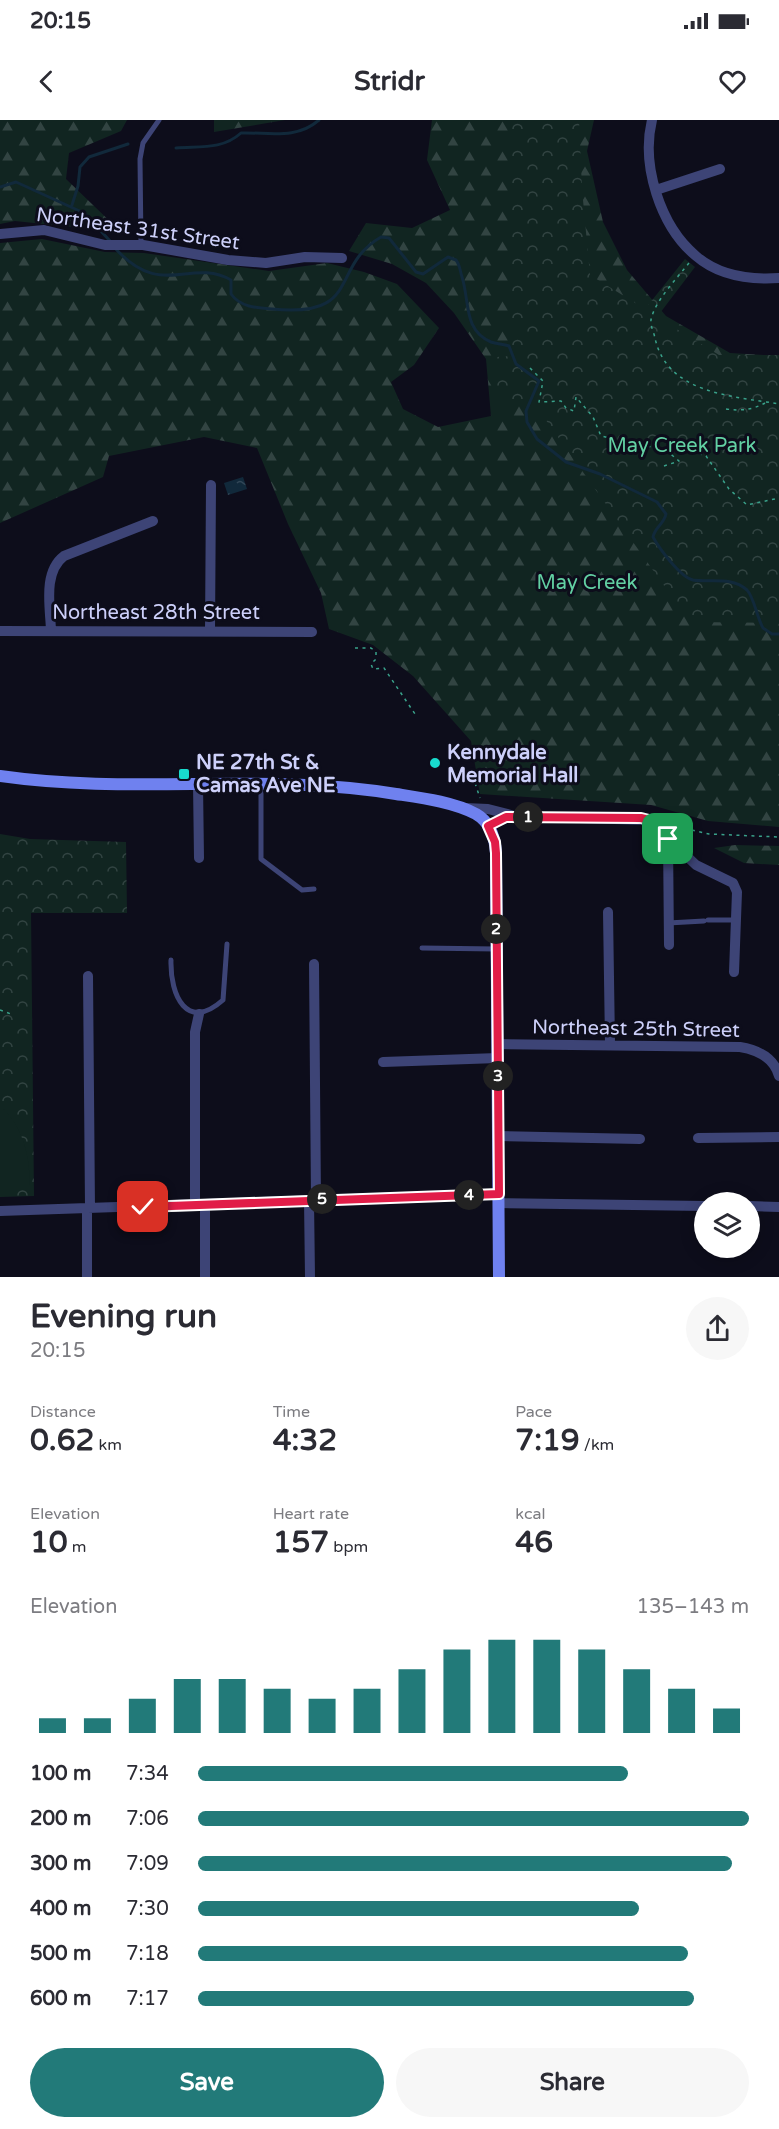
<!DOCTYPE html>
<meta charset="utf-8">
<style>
body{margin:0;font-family:"Varela Round",sans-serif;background:#f7f7f7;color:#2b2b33;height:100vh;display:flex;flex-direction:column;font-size:22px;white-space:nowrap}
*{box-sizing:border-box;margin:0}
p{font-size:20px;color:#7c7c81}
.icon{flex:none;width:33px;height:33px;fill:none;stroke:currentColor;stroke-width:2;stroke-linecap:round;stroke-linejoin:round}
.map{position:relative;height:1157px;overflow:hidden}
.sheet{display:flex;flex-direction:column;background:#fff;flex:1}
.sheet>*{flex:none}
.tools{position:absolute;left:694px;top:1072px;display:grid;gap:12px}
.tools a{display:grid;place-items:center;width:66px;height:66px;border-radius:50%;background:#fff;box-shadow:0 3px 15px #0003;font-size:30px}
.pin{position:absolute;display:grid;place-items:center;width:51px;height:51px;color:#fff;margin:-26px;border-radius:12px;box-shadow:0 3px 9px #0006}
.km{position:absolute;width:30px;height:30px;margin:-15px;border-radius:50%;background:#222;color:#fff;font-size:16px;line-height:30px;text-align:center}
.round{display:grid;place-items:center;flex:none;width:63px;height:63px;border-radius:32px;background:#f7f7f7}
.summary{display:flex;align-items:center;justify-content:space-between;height:102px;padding:0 30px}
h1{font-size:33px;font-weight:700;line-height:45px}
.figures{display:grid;grid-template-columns:repeat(3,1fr);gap:9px;height:102px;padding:6px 30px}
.figures div{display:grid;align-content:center}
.figures b{font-size:30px;font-weight:700}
.figures small{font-size:16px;font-weight:400}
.figures p{font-size:16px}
.chart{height:168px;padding:12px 30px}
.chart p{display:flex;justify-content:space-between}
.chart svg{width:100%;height:108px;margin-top:6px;stroke:#227a79;stroke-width:6}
.primary-button{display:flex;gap:12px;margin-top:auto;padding:12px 30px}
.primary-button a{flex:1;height:69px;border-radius:36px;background:#227a79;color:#fff;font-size:24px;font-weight:700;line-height:69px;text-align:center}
.primary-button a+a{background:#f7f7f7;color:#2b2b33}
ul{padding:0 30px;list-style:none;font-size:20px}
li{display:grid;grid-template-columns:96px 72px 1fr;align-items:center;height:45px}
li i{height:15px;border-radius:8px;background:#227a79}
.status{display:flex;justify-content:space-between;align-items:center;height:42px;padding:0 30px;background:#fff;direction:ltr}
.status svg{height:16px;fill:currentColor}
header{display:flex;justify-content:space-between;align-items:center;height:78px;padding:0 30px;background:#fff;font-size:27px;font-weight:700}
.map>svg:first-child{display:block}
</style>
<div class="status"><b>20:15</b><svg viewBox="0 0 49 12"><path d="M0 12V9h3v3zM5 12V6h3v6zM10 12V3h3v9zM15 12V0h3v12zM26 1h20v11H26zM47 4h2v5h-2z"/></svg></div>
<header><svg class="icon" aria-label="back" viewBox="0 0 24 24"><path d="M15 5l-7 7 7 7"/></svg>Stridr<svg class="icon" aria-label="heart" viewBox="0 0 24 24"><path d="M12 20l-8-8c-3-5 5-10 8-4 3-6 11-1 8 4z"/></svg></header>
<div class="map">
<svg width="779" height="1157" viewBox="0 0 779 1157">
<defs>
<pattern id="forest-firs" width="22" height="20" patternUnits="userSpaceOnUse" patternTransform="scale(1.5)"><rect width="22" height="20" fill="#112521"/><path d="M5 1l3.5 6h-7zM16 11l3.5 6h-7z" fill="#324442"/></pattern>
<pattern id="park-crowns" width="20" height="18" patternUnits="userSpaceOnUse" patternTransform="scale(1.5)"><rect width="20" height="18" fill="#112521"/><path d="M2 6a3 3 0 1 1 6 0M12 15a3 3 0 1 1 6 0" fill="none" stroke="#324442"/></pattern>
<pattern id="water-ripples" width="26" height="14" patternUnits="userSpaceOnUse" patternTransform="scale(1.5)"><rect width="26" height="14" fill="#11293b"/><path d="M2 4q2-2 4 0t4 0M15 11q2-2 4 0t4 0" fill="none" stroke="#324758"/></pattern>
</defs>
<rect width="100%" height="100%" fill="#0d0d1b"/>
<path fill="url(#forest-firs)" d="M0 0H127L121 11 69 33 66 59 121 112 15 101 0 104Z
M214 0H285L214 12Z
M432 0H594L587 31 603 102 627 150 666 196 730 233 779 236V707L708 701 651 685 480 674 471 621 413 556 373 525 329 509 321 473 288 404 257 328 204 317 109 336 103 357 0 403V123L42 119 105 132 144 133 269 151 327 143 364 152 397 164 439 208 414 245 391 262 403 289 438 307 491 296 486 239 454 193 426 163 392 144 349 131 366 103 412 108 450 90 427 40Z
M735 725 779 726V745L744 743 714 728Z"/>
<path fill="url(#park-crowns)" d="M512 0H579L582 69 590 155 645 189 685 139 695 147 657 197 719 235H779V503L690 502 533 282H497V237L510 236Z
M0 714 30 719 126 722 127 793H31L34 1076 0 1077Z"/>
<path fill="#112521" d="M0 986C22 1004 31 1038 29 1065H0Z"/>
<path fill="url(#water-ripples)" d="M243 357 247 369 228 375 224 363Z"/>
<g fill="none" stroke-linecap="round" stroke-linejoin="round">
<path stroke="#11293b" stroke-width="3" d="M176 28C200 26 222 30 241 13 269 12 296 20 319 0
M0 67 16 62 84 93 111 122
M72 85 78 66 80 47 89 37 128 24
M115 128C161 180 190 137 231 160V174C240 187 257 188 272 189 363 198 329 147 381 117L389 118 416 152 423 154 448 137 456 140C460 145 460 151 462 157 470 182 463 210 491 222 497 224 503 224 509 226L516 244 539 261 526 291 527 302 537 319 566 342 600 354 657 382 666 394C664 404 655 407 653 417 659 428 680 457 693 460 711 463 731 456 747 470 754 477 757 498 763 508L772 514H779"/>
<path stroke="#39a18a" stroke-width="1.5" stroke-dasharray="3 4.5" stroke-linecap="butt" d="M689 143C678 157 654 182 651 200 650 205 654 213 655 218 667 274 733 276 779 284
M530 248 543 261 539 282 561 281 566 288 574 291 576 277 593 297 601 316 666 330 686 329 706 336 729 369 747 385 779 378
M726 289C741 291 752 290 765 283
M664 346 679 341 667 331
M355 528H371L376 532V539L371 544 373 549 384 548 415 594
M457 650 475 663 480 678
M670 705 709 714 779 717
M0 890 11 894"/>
<path stroke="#3d4476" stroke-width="5" d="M141 125 140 39 143 23 159 0
M261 664V739L302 770 314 769
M708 800H736
M668 803 704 801
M422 828 496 829
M171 840C170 876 187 912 223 880L227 824"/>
<path stroke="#3d4476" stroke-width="10" d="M652 0C641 45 660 106 696 136 719 156 750 160 779 158
M656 70 720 49
M0 114 44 110 105 125H143L228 140 266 143 305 137 342 138
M51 510C50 486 43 452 64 436L153 401
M0 511 312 512
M210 511 211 365
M198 664 199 738
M465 688 488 689 511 695
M488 706 510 696 649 700 696 745 733 763 737 772 734 852
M668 719 669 825
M608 792 610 924
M314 844 316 1080
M88 856 90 1088
M497 924 740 927C758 930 774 938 779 956
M383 942 498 938
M498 1016 640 1019
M698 1018 779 1017
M309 1080 310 1157
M499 1083 705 1086
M195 1085V912L199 894
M205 1085V1157
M750 1086 779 1087
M87 1088V1157
M0 1091 499 1074"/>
<path stroke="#6f81ef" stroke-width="12" d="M0 656C131 675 266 652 396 674 422 678 453 682 476 694 490 702 495 718 496 733L499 1157"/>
</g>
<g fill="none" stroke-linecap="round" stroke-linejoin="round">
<g stroke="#fff" stroke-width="12">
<path id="route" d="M143 1087 499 1074 496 733 495 722 488 706 506 697 641 698 649 700 668 719"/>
</g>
<use href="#route" stroke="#e11d48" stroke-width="8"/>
</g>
<g fill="#18dbce" stroke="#0d0d1b" stroke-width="2">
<circle cx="435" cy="643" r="6"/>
<rect x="178" y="648" width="12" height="12" rx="3"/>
</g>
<g text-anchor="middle" stroke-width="6" stroke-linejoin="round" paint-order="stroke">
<g font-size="20" fill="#cdd0fa" stroke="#0d0d1b">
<text transform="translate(138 108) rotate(8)" y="7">Northeast 31st Street</text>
<text x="156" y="499">Northeast 28th Street</text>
<text transform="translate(636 908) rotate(1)" y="7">Northeast 25th Street</text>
</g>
<g font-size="20" fill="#62d0a3" stroke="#0d0d1b">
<text x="682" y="332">May Creek Park</text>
<text x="587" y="469">May Creek</text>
</g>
<g font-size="20" font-weight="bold" fill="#cdd0fa" stroke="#0d0d1b" text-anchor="start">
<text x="447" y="639">Kennydale<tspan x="447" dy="23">Memorial Hall</tspan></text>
<text x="196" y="649">NE 27th St &amp;<tspan x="196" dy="23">Camas Ave NE</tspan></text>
</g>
</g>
</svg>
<div class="tools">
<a><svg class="icon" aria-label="layers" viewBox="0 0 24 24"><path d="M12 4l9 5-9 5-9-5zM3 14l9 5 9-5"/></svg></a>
</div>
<div class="pin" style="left:668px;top:719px;background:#1e9e55"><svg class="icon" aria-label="arrive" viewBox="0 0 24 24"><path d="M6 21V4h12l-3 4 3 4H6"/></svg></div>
<div class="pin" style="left:143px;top:1087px;background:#d93025"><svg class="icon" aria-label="check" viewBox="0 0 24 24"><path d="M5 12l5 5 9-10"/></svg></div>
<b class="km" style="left:528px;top:697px">1</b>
<b class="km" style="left:496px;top:809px">2</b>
<b class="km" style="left:498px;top:956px">3</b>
<b class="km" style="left:469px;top:1075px">4</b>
<b class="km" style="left:322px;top:1079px">5</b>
</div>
<section class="sheet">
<div class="summary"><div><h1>Evening run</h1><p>20:15</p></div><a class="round"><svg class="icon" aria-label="share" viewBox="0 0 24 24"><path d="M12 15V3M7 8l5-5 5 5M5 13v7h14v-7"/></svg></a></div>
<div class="figures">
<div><p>Distance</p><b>0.62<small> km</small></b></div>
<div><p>Time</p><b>4:32</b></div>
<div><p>Pace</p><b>7:19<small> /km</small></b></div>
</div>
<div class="figures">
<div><p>Elevation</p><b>10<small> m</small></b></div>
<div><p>Heart rate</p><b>157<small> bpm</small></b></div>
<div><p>kcal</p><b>46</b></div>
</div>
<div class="chart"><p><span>Elevation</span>135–143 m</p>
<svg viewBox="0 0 160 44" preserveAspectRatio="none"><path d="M5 44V38M15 44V38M25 44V30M35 44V22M45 44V22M55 44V26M65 44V30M75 44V26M85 44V18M95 44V10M105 44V6M115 44V6M125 44V10M135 44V18M145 44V26M155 44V34"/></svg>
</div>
<ul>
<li><b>100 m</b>7:34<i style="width:78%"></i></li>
<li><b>200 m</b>7:06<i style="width:100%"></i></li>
<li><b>300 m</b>7:09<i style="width:97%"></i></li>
<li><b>400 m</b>7:30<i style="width:80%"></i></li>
<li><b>500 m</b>7:18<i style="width:89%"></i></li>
<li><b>600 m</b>7:17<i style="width:90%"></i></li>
</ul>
<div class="primary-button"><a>Save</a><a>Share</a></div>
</section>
